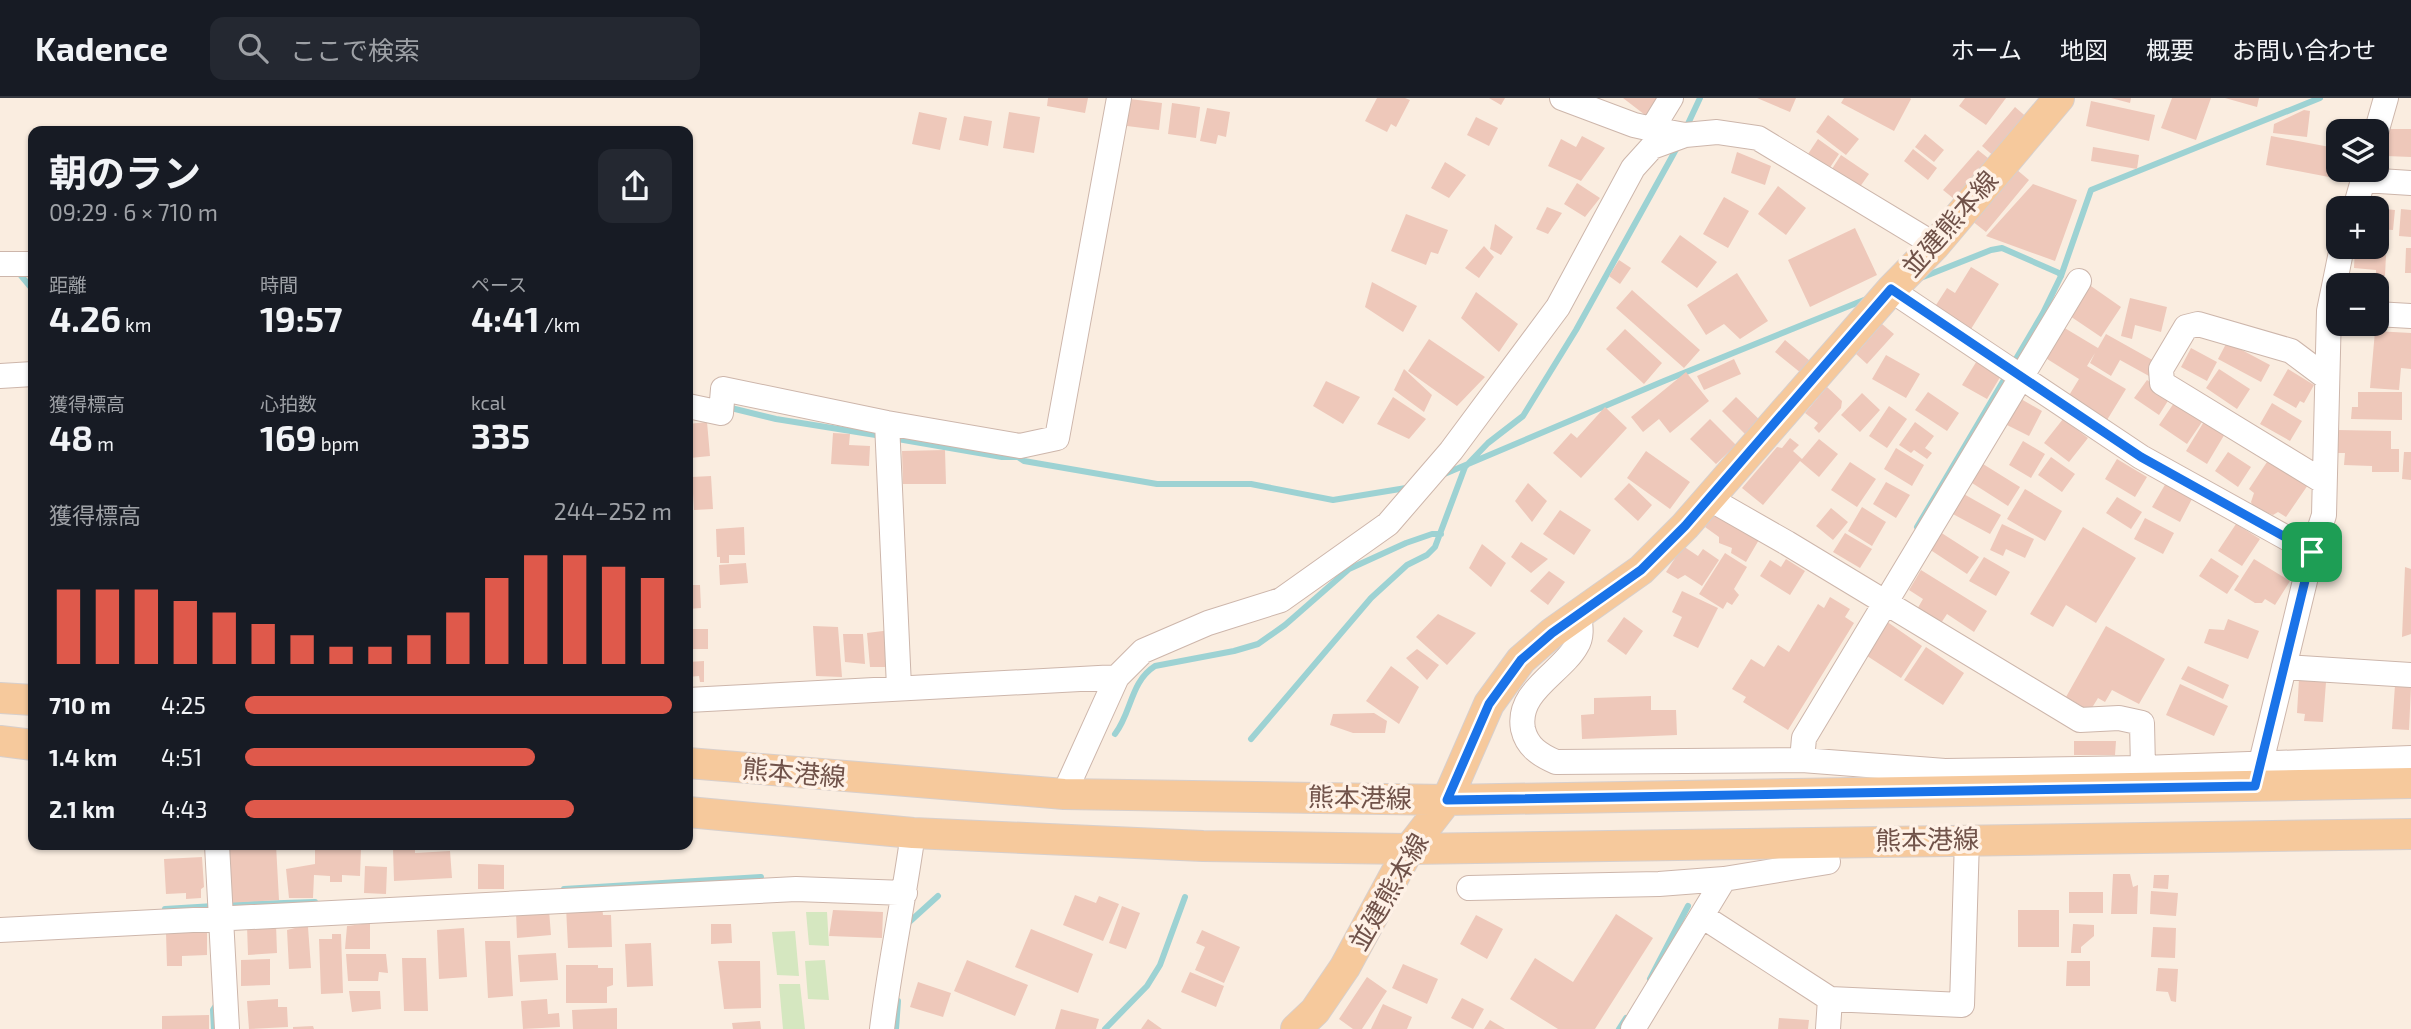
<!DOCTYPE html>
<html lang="ja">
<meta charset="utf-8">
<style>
body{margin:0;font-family:"Exo 2","Noto Sans JP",sans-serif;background:#242831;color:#f1f3f6;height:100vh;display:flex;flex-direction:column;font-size:26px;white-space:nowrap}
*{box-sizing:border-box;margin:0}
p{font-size:23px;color:#9ea1a6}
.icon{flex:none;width:38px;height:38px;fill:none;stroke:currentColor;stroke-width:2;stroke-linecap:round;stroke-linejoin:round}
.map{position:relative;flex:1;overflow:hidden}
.side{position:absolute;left:28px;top:28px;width:665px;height:724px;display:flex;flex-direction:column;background:#171b24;border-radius:14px;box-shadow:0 2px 5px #0004}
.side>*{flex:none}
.tools{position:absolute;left:2326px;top:21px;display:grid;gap:14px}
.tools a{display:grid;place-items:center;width:63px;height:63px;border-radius:14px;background:#171b24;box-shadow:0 2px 5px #0004;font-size:35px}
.pin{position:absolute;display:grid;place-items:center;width:60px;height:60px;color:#fff;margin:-30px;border-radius:14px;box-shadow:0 4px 10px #0006}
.round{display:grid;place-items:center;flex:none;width:74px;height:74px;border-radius:14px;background:#242831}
.overview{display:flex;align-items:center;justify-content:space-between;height:119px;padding:0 21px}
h1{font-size:38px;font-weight:700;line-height:52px}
.metrics{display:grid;grid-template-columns:repeat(3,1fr);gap:10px;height:119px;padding:7px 21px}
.metrics div{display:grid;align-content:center}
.metrics b{font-size:35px;font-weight:700}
.metrics small{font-size:19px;font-weight:400}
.metrics p{font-size:19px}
.chart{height:196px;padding:14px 21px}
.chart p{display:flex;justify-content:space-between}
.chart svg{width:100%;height:126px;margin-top:7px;stroke:#df594b;stroke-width:6}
ul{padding:0 21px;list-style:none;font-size:23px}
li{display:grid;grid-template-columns:112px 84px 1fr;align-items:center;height:52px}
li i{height:18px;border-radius:9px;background:#df594b}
header{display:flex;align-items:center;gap:42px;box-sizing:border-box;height:98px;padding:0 35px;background:#171b24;border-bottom:2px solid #363941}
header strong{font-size:33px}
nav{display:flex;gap:38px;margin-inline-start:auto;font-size:24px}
.search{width:490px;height:63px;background:#242831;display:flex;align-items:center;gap:18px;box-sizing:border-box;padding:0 24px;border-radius:14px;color:#9ea1a6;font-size:26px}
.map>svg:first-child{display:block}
</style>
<header>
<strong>Kadence</strong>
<div class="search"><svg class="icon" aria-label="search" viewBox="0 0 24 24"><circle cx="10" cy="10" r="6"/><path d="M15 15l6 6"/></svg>ここで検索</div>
<nav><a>ホーム</a><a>地図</a><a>概要</a><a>お問い合わせ</a></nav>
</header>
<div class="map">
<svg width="2411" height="931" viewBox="0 0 2411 931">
<rect width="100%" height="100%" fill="#faede0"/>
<path fill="#d5e7c0" d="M806 814H827L829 848 809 847Z
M795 833 799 878 777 877 772 834Z
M825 862 829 902 808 901 805 863Z
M779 886H800L805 931H783Z"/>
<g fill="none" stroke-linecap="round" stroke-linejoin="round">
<path stroke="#9dd2d3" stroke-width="6" d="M1686 30 1700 0
M18 174 33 192
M1918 181 1991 152 2002 150 2059 175 2061 178
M2013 266 2043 215 2061 178 2091 92 2320 0
M727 309 776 321 882 338
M892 340 1002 359H1018L1024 363 1157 386H1251L1333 402 1406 390
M1442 377 1664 283 1869 200
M1917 429 2008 275
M1115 636C1132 614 1130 584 1155 568L1234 553 1258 546 1285 527 1349 471 1406 445 1432 436H1441
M1251 641 1371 500 1407 467 1427 457 1435 449 1465 369 1488 345 1523 318 1576 232 1679 46
M564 791 761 779
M225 807 315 804
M165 811 214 808
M906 827 938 798
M1650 881 1688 808
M214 931 213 912 217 906
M896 931 898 903
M1105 931 1147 888 1160 867 1185 799
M1619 931 1626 920"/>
</g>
<path fill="#eec8ba" d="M1048 0H1088L1085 15 1047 8Z
M1377 0H1405L1410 2 1396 29 1391 26 1387 34 1365 23Z
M1489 0H1505L1501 7Z
M1623 0H1660L1649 20Z
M1757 0H1796L1790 14Z
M1844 0H1910L1911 1 1894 33 1841 5Z
M1965 0H2006L1986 27 1959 8Z
M2111 0H2131L2130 5Z
M2172 0H2211L2196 42 2161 30Z
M2225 0H2259L2257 9Z
M1130 1 1162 5 1159 32 1127 28Z
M2091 3 2155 17 2149 43 2086 28Z
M1172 5 1200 9 1196 40 1168 36Z
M2015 9 2030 22 1996 60 1982 48Z
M1207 10 1230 14 1226 39 1218 37 1216 46 1200 43Z
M2304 12 2310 13 2307 39 2273 35 2274 26Z
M919 14 947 20 940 52 912 46Z
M1009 14 1040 19 1034 55 1003 50Z
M1828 17 1859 41 1846 57 1816 34Z
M964 18 992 23 988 48 959 42Z
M1476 19 1498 30 1489 48 1467 37Z
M2387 31H2411V59L2386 58Z
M1925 36 1944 52 1934 64 1915 49Z
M1582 38 1605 50 1581 83 1548 68 1561 41 1576 49Z
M2271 38 2335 50 2329 79 2266 67Z
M1818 41 1839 56 1825 77 1804 62Z
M2093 49 2139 57 2137 71 2091 63Z
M1913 51 1937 70 1928 82 1904 63Z
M1978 52 1993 64 1958 104 1943 92Z
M1737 54 1771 68 1765 87 1731 75Z
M1841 57 1869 76 1857 93 1830 74Z
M1445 64 1466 77 1449 100 1431 90Z
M2010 66 2029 82 1986 134 1967 119Z
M1577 85 1600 100 1585 119 1564 106Z
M2033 86 2077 102 2055 163 1986 138Z
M1778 88 1806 110 1786 137 1758 116Z
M1724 99 1749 113 1728 150 1703 136Z
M1547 109 1562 115 1548 136 1536 131Z
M2376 110 2395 112 2393 132 2376 131Z
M2401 111 2411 112V139L2399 138Z
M1406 116 1448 132 1438 156 1431 154 1426 167 1391 153Z
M1495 126 1513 139 1501 157 1490 151Z
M1855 130 1877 177 1810 209 1788 162Z
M1680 137 1717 164 1697 190 1661 164Z
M1484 148 1494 159 1479 180 1465 170Z
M2355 149H2376V156L2386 157 2385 178 2376 177V172L2354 170Z
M2406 150H2411V175H2405Z
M1619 162 1631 170 1620 186 1609 178Z
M1971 169 1999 186 1966 239 1936 207 1947 190 1955 195Z
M1737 175 1768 223 1740 241 1724 226 1706 237 1687 207Z
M1372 184 1417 208 1403 234 1365 209Z
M2088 186 2121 209 2101 239 2067 216Z
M1632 192 1700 252 1684 270 1616 210Z
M1476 194 1518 226 1499 254 1461 220Z
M2130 200 2167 209 2161 234 2135 227 2132 241 2121 238Z
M1882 226 1894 236 1867 266 1856 256Z
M2063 229 2098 250 2106 236 2156 264 2149 278 2120 262 2111 278 2090 265 2095 255 2087 268 2126 291 2107 322 2068 299 2079 281 2044 259Z
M1625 231 1662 265 1644 286 1606 251Z
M2375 233 2411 235V271L2401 270 2399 292 2370 290Z
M1429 241 1485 279 1457 308 1408 273Z
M1785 242 1810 263 1801 275 1775 254Z
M2227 244 2270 267 2261 284 2218 261Z
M2191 250 2217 264 2207 283 2181 269Z
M1886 257 1920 276 1906 300 1872 281Z
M1734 261 1741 276 1704 292 1697 278Z
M1978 261 2002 276 1987 301 1962 287Z
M1404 271 1432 297 1424 314 1394 292Z
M2219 271 2250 291 2237 311 2206 290Z
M2288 271 2314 287 2304 305 2300 303 2296 310 2273 297Z
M1686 274 1709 303 1670 335 1659 321 1643 334 1631 319Z
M2147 282 2171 298 2159 317 2134 300Z
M1326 283 1360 299 1343 326 1313 308Z
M1827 289 1842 303 1841 310 1819 335 1814 330 1818 325 1805 315Z
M1928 294 1959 315 1947 333 1915 312Z
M2358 294H2402V322L2351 321 2352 309H2358Z
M1862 295 1880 312 1860 334 1841 317Z
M1393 299 1426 321 1409 341 1377 326Z
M1736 299 1765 327 1751 342 1722 313Z
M2021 301 2042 313 2029 338 2007 327Z
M2176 302 2204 321 2187 346 2159 327Z
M2272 305 2302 323 2290 343 2260 326Z
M1889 308 1907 321 1887 350 1869 338Z
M1605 309 1627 330 1581 380 1553 355 1571 335 1577 340Z
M1710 321 1736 347 1716 366 1690 341Z
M2063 321 2088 340 2069 364 2044 345Z
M2205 322 2226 334 2207 366 2186 353Z
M707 324 710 358 690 360 688 326Z
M1915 324 1934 338 1925 350 1932 355 1927 361 1914 352 1911 355 1899 347Z
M2337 332 2391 333V351H2399V374H2372V368L2344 367 2345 355H2337Z
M833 335 850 336 849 347 870 348 869 368 831 366Z
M1790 340 1799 347 1793 353 1802 361 1819 341 1838 356 1819 379 1800 363 1763 407 1742 390 1777 349 1782 350Z
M2023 343 2045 356 2031 380 2009 367Z
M1896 350 1924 367 1912 388 1884 371Z
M945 352 946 386H903L902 353Z
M1646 353 1690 384 1670 411 1627 380Z
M2228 354 2251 369 2238 389 2215 373Z
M2404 354H2411V382L2402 381Z
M2271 358 2310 384 2286 419 2278 414 2273 417 2253 409 2251 404 2254 395 2249 391Z
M2051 359 2075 376 2062 394 2038 377Z
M2117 361 2147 379 2135 399 2105 381Z
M1850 364 1876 381 1857 409 1831 392Z
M1983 366 2020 389 2008 408 1972 385Z
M711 378 713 411 694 412 692 379Z
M1886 384 1910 397 1896 420 1873 406Z
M1528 385 1547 403 1532 424 1515 403Z
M1629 385 1652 407 1638 423 1614 401Z
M2166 385 2193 399 2180 424 2152 409Z
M2025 391 2062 413 2045 443 2007 421Z
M1962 395 2001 417 1990 436 1951 415Z
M2117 399 2142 414 2131 431 2106 415Z
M1719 409 1760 440 1746 464 1731 455 1732 450 1719 445V439L1705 429Z
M1862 409 1886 424 1872 448 1848 433Z
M1831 410 1848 424 1833 442 1816 428Z
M1560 412 1591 432 1574 457 1543 436Z
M2145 420 2174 435 2163 456 2134 441Z
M2002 426 2034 441 2025 460 2006 451 2003 458 1990 452Z
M2236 426 2260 441 2242 468 2218 453Z
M744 429 745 457H729V465H720V459H717L716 431Z
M2083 429 2136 460 2096 525 2066 507 2053 529 2030 516Z
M1940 434 1979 459 1967 476 1929 451Z
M1845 435 1872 451 1860 470 1833 454Z
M1521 444 1548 461 1531 475 1511 459Z
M1482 446 1506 465 1491 489 1469 470Z
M1683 448 1698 458 1703 451 1719 462 1702 488 1685 477 1678 481 1666 474Z
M1725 455 1747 469 1734 491 1739 497 1732 507 1727 504 1723 511 1699 496Z
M1984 459 2010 474 1996 498 1969 483Z
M2211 460 2239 478 2227 496 2199 478Z
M1786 461 1805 473 1790 497 1760 478 1770 462 1781 469Z
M2254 461 2290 483 2275 507 2265 501 2262 505H2255L2234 492Z
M746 465 748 485 720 487 719 467Z
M2405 469 2411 471V536L2402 539Z
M1921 472 1987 513 1974 534 1947 516 1939 528 1916 513 1923 501 1909 492Z
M1549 473 1565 484 1548 507 1530 493Z
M688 487H700L701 510 688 511Z
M1682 493 1718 510 1698 550 1673 538 1682 519 1672 514Z
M1830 499 1850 511 1845 519 1854 525 1788 632 1743 604 1746 599 1732 591 1751 561 1764 569 1778 547 1789 554 1818 506 1824 510Z
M1438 516 1476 535 1447 567 1416 539Z
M1624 519 1643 533 1626 557 1607 543Z
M1883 521 1922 548 1901 580 1861 554Z
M2228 521 2259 533 2248 561 2204 545 2209 531 2224 532Z
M813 528 838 529 842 579 816 578Z
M2106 528 2165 561 2139 606 2112 592 2105 604 2098 600 2090 613 2066 599Z
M688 531H708V551H688Z
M891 532 893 569H870L867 535Z
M843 536H863L865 566 845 564Z
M1926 549 1964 575 1943 607 1904 582Z
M1417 551 1439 567 1427 582 1406 560Z
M704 563V584H700L699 578 688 579V564Z
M1391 568 1419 589 1399 626 1366 603Z
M2188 568 2229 587 2223 601 2181 581Z
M2299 581 2326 584 2323 624 2304 623 2305 616 2297 615Z
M2180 586 2228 608 2214 638 2166 617Z
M2395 587 2411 588 2409 632 2392 631Z
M1651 598V612H1676L1677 637 1582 641 1581 617 1594 616V600Z
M1374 615 1387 623 1385 635H1353L1330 627 1333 616Z
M2074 643H2116L2115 657H2074Z
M222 747H276L279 802 226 805Z
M307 747H330V751H361L360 778 342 777V784H330V778L314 777 313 800H289L286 771 315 766V750H306Z
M415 749V755L450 753 452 780 394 783 393 750Z
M202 759 204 789 201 791V800L186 801V795L166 796 164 761Z
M478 766 504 767V791H478Z
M365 768 387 769 386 796 364 795Z
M2113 776H2130L2133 789 2138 787 2137 816H2111Z
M2154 777H2169L2168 791 2153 790Z
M2151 793 2178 795 2176 818 2150 816Z
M2069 794H2103V815H2069Z
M1075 797 1096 805 1099 798 1119 806 1103 843 1063 827Z
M602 808 603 817H611L612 849 568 850 566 809Z
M1122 808 1140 815 1126 851 1109 845Z
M549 812 551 837 517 840 516 814Z
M833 812 883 814 882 840 829 838Z
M2018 812H2059V849H2018Z
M1616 816 1653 840 1595 931H1558L1510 901 1535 860 1573 884Z
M1476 817 1503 831 1487 861 1460 846Z
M370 825V851H345L347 828Z
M276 826 277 855 248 857 247 828Z
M711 826H731L732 845 711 846Z
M2073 826 2094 827V838L2081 849V855H2071Z
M299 829H308L311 870 289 871 287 832Z
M2153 829 2176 830 2175 860 2151 859Z
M464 830 467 879 439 881 437 832Z
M1031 831 1093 856 1078 895 1015 869Z
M1202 832 1240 849 1224 885 1195 872 1205 849 1196 845Z
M207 834V857L182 858V868H167L166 835Z
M332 836H341L343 895 321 896 319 841H332Z
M485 843H510L513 898 488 900Z
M651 845 653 888 627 889 625 846Z
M556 855 558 882 520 884 518 857Z
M346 856H386L388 875 379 874 378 883H348Z
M402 860H426L428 913H404Z
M270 861V887L241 888V862Z
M967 862 1028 887 1015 918 954 893Z
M718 863H760L761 910 724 911Z
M2067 863H2090V888H2066Z
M1403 866 1438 881 1427 906 1392 890Z
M566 867H598V870H613V887L607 889V905H566Z
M2158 870 2178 871 2176 904 2171 903 2168 894 2156 893Z
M1190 874 1224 888 1216 909 1181 894Z
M1367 879 1387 893 1362 931H1353L1339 921Z
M918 884 951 895 943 919 910 909Z
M349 893H380L381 911 352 914Z
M1462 900 1484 911 1473 931 1451 920Z
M278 901V909H287L288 929 249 931 247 903Z
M547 901 548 916 559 915 560 929 523 931 521 903Z
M1383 906 1412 919 1407 931H1371Z
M617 910V931H573L572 912Z
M1061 911 1099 921 1096 931H1055Z
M209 917V931H162V918Z
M1779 920 1809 922 1808 931H1778Z
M1148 921 1162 931H1141Z
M1490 922 1505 931H1484Z
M760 923 761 931H733L732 925Z
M313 928 314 931H293V929Z"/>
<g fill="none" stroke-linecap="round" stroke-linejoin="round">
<g stroke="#cdb6ab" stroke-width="26">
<path id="minor" d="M1562 0 1634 27 1652 31 1685 37 1717 34 1758 40 1935 147
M1652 31 1671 0
M2376 35 2386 0
M2364 82 2411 85
M2355 110 2366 72
M0 166H33
M1891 192 2141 359 2312 454
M2376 216 2411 218
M0 278 33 276
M688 308 721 315 723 291 887 325 1020 348 1057 340 1119 0
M887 325 899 589
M2324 384 2162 285 2161 271 2186 229 2198 226 2291 253 2327 280
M1710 401 1787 445 2080 622 2119 620 2142 625 2143 670
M1579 515C1580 525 1583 538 1577 547 1562 575 1516 593 1523 631 1527 649 1540 657 1556 664L1802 662 1945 673 2143 670 2411 660
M2284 569 2411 577
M688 602 1117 579
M1802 662 1804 640 2079 183
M2257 681 2312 454 2324 417 2329 213 2342 149
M1064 696 1117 579 1143 553 1208 525 1281 502 1388 426 1451 353 1558 209 1633 70 1652 49 1685 37
M217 747 227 931
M1469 790 1659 786 1724 781 1828 764
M1702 818 1830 901 1962 907 1967 741
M0 832 796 791 905 795
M882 931C890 865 904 801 913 735
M1633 931 1724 781
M1828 931 1830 901"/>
</g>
<g stroke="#d7cfcc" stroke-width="32">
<path id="major" d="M0 600 33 602
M0 643 33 647
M688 665 1064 696 1447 702 2411 685
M688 714 913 735 1203 748 1409 751 2411 736
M1296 931 1315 913 1345 869 1409 751 1447 702 1489 606 1521 562 1552 535 1641 472 1685 428 1891 192 1935 147 2059 0"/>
</g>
<use href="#minor" stroke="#fff" stroke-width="24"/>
<use href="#major" stroke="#f6c99c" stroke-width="30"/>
</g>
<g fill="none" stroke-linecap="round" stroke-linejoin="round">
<g stroke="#fff" stroke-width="14">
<path id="route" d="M1891 191 2141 359 2312 454 2255 688 1447 702 1489 606 1521 562 1552 535 1641 472 1685 428Z"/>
</g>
<use href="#route" stroke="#1a73e8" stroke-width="9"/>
</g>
<g text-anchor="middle" stroke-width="7" stroke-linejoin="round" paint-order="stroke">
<g font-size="26" fill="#705249" stroke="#fef1e6">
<text transform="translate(1950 126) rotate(-49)" y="9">並建熊本線</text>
<text transform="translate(794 675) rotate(5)" y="9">熊本港線</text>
<text transform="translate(1360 700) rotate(1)" y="9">熊本港線</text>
<text transform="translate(1927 742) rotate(-1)" y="9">熊本港線</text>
<text transform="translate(1389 794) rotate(-60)" y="9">並建熊本線</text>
</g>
</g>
</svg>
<div class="tools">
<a><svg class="icon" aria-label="layers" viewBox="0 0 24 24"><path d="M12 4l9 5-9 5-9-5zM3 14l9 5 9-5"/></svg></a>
<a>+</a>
<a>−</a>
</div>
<div class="pin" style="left:2312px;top:454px;background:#1e9e55"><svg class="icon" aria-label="arrive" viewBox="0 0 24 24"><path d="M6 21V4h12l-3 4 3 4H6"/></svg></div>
<section class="side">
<div class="overview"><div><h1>朝のラン</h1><p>09:29 · 6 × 710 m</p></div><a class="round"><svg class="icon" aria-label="share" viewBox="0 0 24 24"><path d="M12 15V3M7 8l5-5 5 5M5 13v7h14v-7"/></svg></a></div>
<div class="metrics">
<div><p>距離</p><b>4.26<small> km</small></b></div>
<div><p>時間</p><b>19:57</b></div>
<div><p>ペース</p><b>4:41<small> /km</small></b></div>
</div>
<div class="metrics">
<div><p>獲得標高</p><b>48<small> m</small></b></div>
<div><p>心拍数</p><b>169<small> bpm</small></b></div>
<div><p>kcal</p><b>335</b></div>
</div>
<div class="chart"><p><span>獲得標高</span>244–252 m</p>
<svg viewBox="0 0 160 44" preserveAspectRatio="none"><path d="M5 44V18M15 44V18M25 44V18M35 44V22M45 44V26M55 44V30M65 44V34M75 44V38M85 44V38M95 44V34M105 44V26M115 44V14M125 44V6M135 44V6M145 44V10M155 44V14"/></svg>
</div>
<ul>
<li><b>710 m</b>4:25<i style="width:100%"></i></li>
<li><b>1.4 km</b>4:51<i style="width:68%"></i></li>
<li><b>2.1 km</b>4:43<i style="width:77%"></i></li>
</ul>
</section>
</div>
